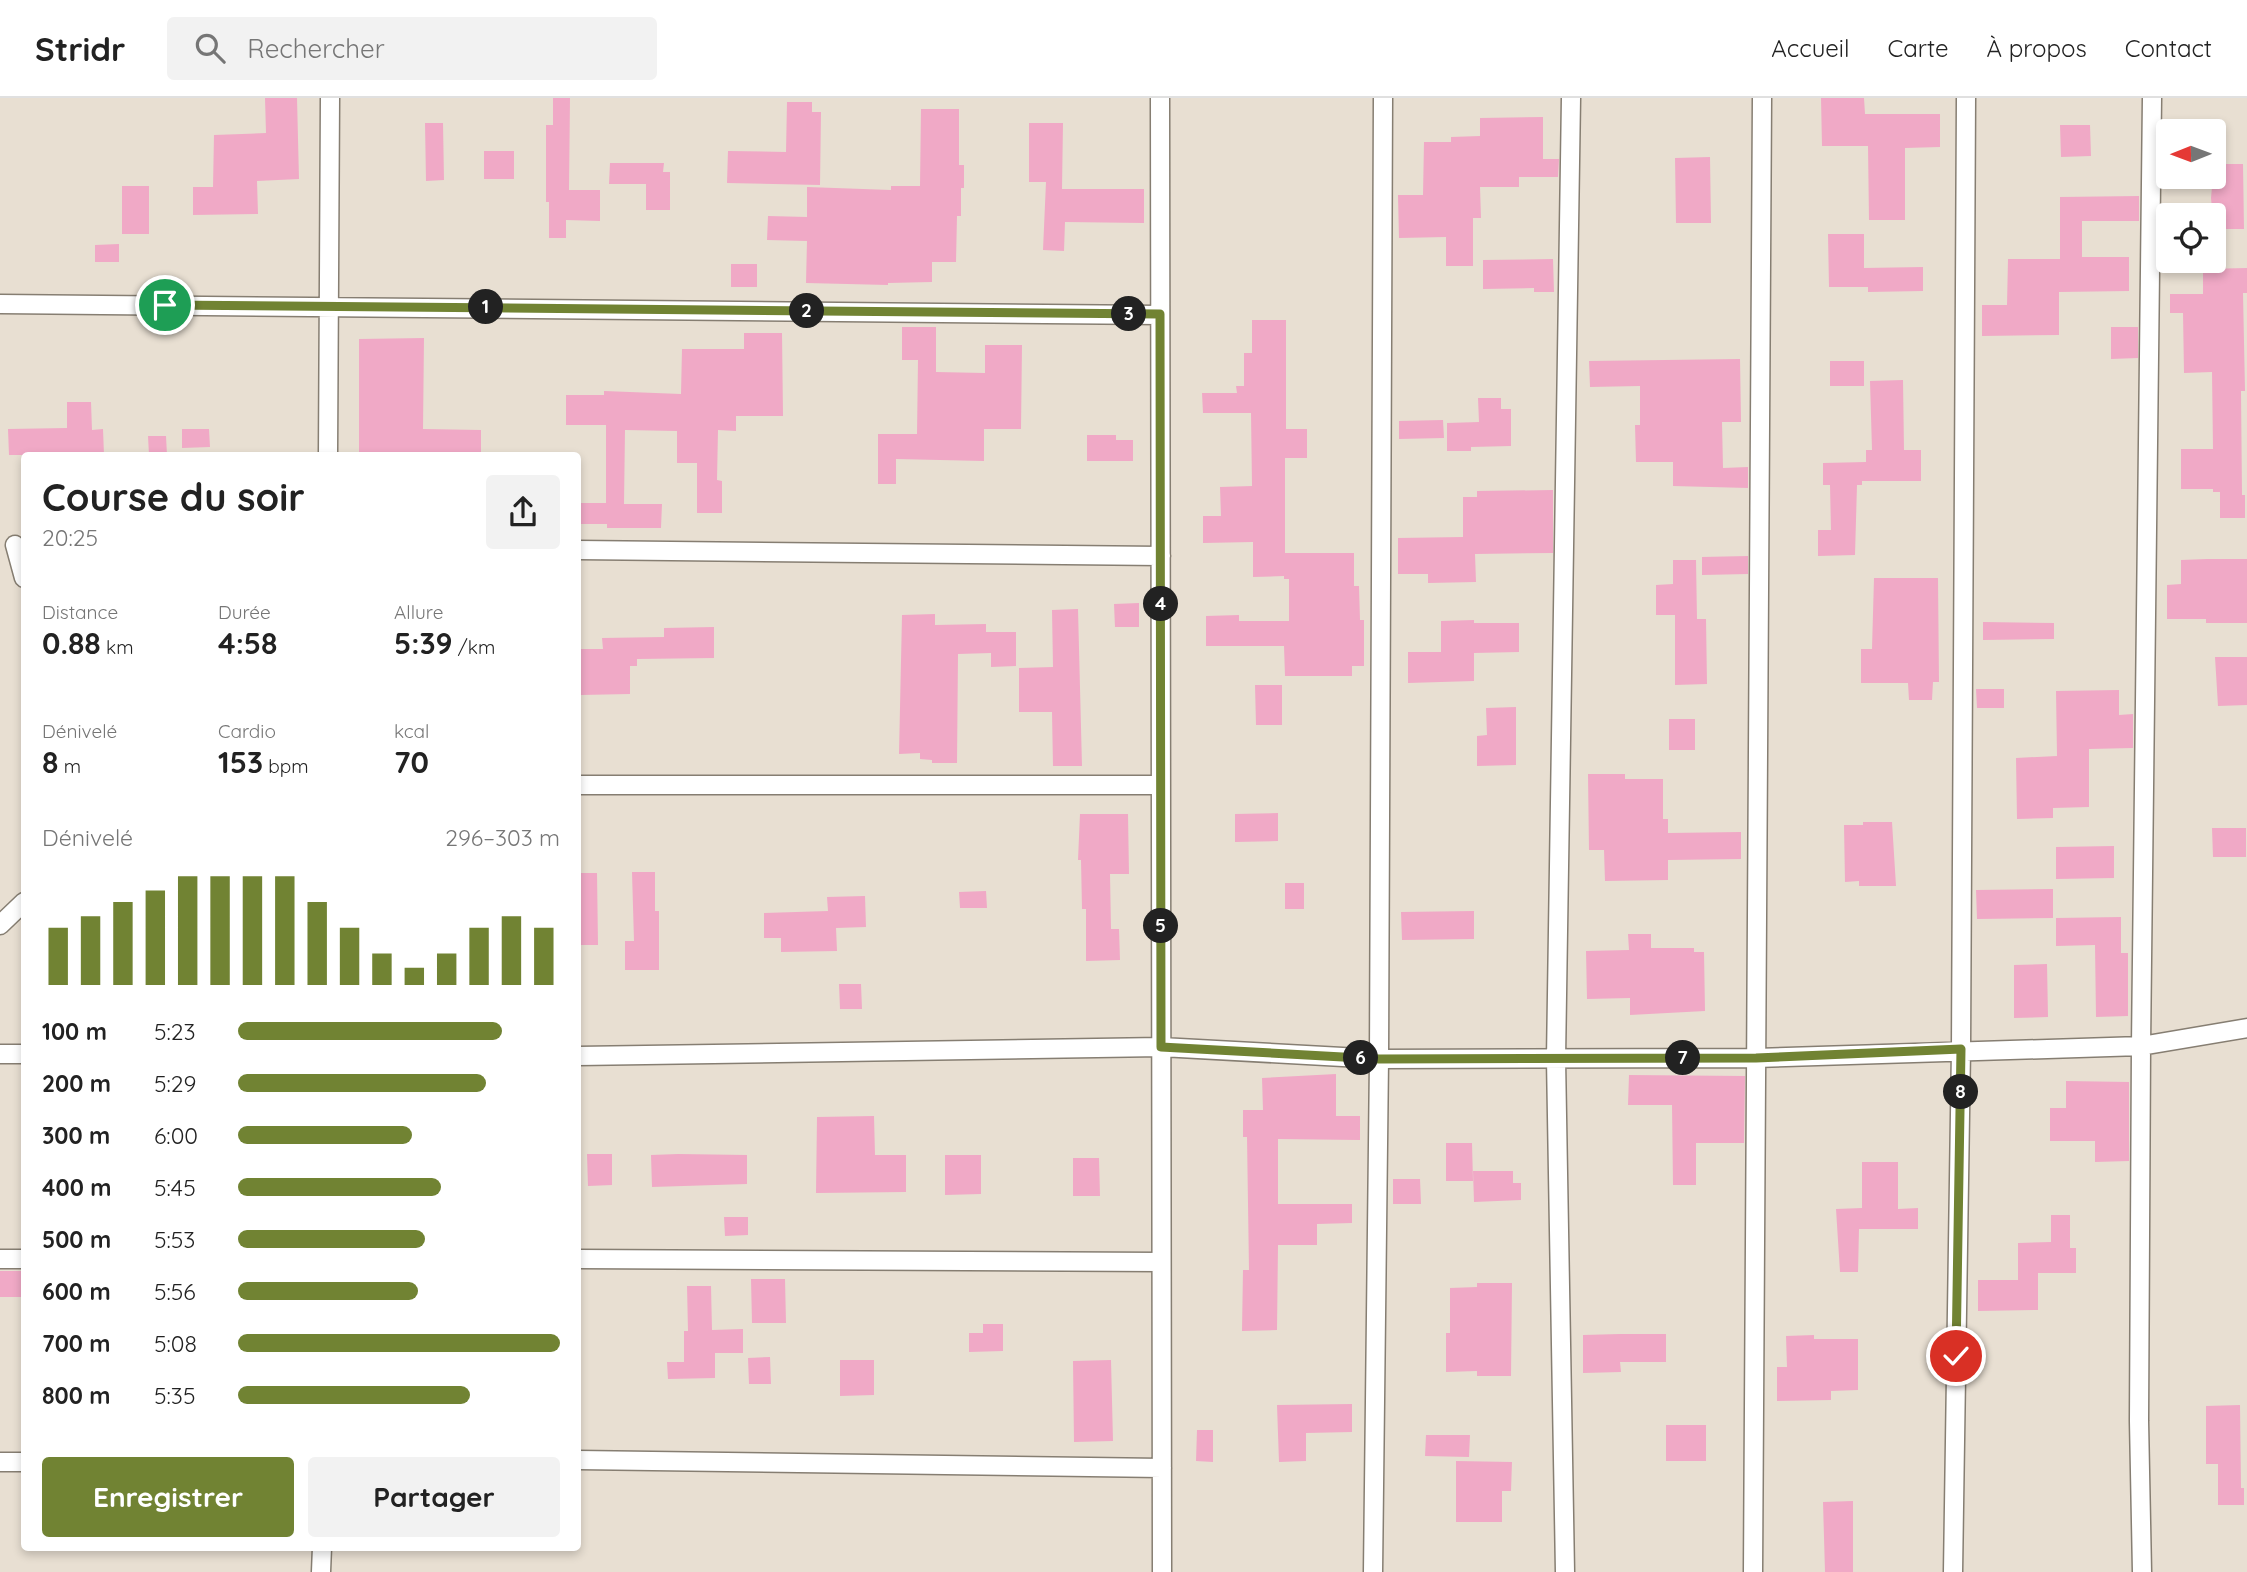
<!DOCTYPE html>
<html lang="fr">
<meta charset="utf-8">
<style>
body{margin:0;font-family:Quicksand,sans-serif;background:#f2f2f2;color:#222;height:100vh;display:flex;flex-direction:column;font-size:26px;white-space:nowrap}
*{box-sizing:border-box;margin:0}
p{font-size:23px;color:#767676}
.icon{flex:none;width:38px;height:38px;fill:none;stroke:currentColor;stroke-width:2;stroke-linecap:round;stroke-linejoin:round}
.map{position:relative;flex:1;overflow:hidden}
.details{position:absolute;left:21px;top:354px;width:560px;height:1099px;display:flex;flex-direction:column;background:#fff;border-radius:7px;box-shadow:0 4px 10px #0003}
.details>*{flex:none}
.needle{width:46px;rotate:269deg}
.fabs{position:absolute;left:2156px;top:21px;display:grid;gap:14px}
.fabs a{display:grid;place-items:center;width:70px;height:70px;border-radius:7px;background:#fff;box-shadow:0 4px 10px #0003;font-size:35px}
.pin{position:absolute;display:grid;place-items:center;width:60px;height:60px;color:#fff;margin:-30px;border:4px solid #fff;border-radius:50%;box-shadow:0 2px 7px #0007}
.km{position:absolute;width:35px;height:35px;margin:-18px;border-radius:50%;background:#222;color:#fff;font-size:19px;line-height:35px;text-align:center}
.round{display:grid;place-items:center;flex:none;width:74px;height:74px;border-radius:7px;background:#f2f2f2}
.head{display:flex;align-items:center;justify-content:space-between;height:119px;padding:0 21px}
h1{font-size:38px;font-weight:700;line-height:52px}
.metrics{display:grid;grid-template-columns:repeat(3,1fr);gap:10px;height:119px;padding:7px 21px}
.metrics div{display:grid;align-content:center}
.metrics b{font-size:30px;font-weight:700}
.metrics small{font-size:19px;font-weight:400}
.metrics p{font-size:19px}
.chart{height:196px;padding:14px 21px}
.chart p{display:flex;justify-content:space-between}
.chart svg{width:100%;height:126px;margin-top:7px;stroke:#718333;stroke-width:6}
.button{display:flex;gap:14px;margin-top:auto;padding:14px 21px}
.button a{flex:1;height:80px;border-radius:7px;background:#718333;color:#fff;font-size:28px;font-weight:700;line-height:80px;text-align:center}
.button a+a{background:#f2f2f2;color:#222}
ul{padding:0 21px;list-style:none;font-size:23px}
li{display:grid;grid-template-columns:112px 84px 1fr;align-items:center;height:52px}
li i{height:18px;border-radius:9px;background:#718333}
header{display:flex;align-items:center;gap:42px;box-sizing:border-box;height:98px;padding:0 35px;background:#fff;border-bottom:2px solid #e0e0e0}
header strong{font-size:33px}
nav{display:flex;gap:38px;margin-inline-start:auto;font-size:24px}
.search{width:490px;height:63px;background:#f2f2f2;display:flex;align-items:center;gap:18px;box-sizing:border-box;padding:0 24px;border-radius:7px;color:#767676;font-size:26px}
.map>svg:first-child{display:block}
</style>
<header>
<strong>Stridr</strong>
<div class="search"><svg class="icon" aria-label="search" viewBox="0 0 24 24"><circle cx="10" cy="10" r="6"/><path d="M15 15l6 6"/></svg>Rechercher</div>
<nav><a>Accueil</a><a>Carte</a><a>À propos</a><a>Contact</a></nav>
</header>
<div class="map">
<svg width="2247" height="1474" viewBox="0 0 2247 1474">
<rect width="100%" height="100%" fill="#e8dfd2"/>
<path fill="#f0a9c6" d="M265 0H297L299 81 257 83 258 116 193 117V89H213L214 37 266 35Z
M553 0H570L569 92H600V123L566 122V140H549V104H546V27H553Z
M1821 0H1864L1865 16H1940V49L1905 50V122H1869L1868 48H1822Z
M787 4H812V14H821L820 87 727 85 728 53 786 54Z
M921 11H959V67H964V90H961V118H957L956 164H932V184L888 185V187L806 185 807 143 767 142 768 118 807 119V89L891 92V88H920Z
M1543 19V61H1559L1558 79H1519V89H1480L1481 120H1473V168H1446V139L1399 140 1398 97H1423L1424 44H1451V39L1480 38V20Z
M425 25H443L444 82 426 83Z
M1029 25H1063L1062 91H1144V125L1065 124 1064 153 1043 152 1046 84H1029Z
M2060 27H2090L2091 58 2061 59Z
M484 53H514V81H484Z
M1710 59 1711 125H1676L1675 60Z
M610 65H664L663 74H670V112H646V86H609Z
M2214 66H2243L2244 131H2214L2211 100Z
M122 88H149V136H122Z
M2139 98V123H2082V159H2129V193L2059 194V237L1982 238V207H2007L2008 161H2060V99Z
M1828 136H1864V170L1923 169V193L1868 194V189H1829Z
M119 146V164H95V147Z
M1553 161 1554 194H1534V190L1483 191V162Z
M731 166H757V189H731Z
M2247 170V195H2243L2245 293H2241L2242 397H2245V420H2220V394H2213V391H2181V351H2213L2212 274 2184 275 2183 215H2170V196H2203V171Z
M1252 222H1286V331H1307V360H1285V455H1354V488H1359L1360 522H1364V568H1352V578H1285L1284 548H1206V518L1239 517V523H1289V481H1284V478L1253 479V444L1203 445V418H1221L1220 389 1252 388 1251 315H1203L1202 295H1237L1236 288H1244V255H1252Z
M902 229H936V274L985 275V247H1022L1021 331H984V363L896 361V386H878V336H917L918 262H902Z
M2111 229H2138V260L2111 261Z
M744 235H782L783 318H736V333L718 332 717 382 722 383V415H697V365H677V333L625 332 624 406H662L661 430H607V426H578V405H606V327H566V297H604V293L681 296 682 251H744Z
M424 240 423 331 481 332V356L359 357V241Z
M1740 261 1741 324H1722L1723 370 1748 369V390L1673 388V364H1636L1635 327H1640V288L1590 289 1589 263Z
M1830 263H1864V288H1830Z
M1903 282 1904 352H1921V383H1862V387H1857L1855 457 1818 458V432H1831L1830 387H1823V365L1866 364V352H1872L1870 283Z
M1478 300H1501V311H1511V348L1471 349V353H1447V325L1479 324Z
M67 304H91L92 332 103 331 104 357H9L8 331 67 330Z
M1443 322 1444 340 1399 341V323Z
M182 331H209L210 349 182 350Z
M1087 337H1116V342H1133V363H1087Z
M148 338H166L167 357H149Z
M1553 392V455L1475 456 1476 484 1428 485V476H1398V440L1463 439V399H1477V393Z
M1748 458V476L1702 477V459Z
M2207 461H2247V525H2206V521H2167V487L2181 486V462Z
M1673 462H1696L1697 521H1706L1707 586 1675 587V517H1656V487L1673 486Z
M1874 480H1938L1939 584H1933L1932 602H1909L1908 585H1861V551H1872Z
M1139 505V529H1115L1114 506Z
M1078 511 1082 668H1053L1052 614H1019V570L1053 569 1052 512Z
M935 516V527L986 526V534H1016V568L991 569V555L958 556 957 665H932V662L920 661V655L899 656 902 517Z
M1474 522V525H1519V554L1474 555V583L1408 585V554H1441V523Z
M1983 524 2054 525V541L1983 542Z
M714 529V560L637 561V568H630V596L581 597 580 551H603L602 540 664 539V530Z
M2215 559H2247V607L2218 608Z
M1255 587H1282V627H1256Z
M1976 591H2004V610H1977Z
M2119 592V617L2133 616V650L2089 651V709L2053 710V720L2017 721 2016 660 2057 658 2056 593Z
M1516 609V667L1477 668V638L1487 637 1486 610Z
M1669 621H1695V652H1669Z
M1588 676H1625V681H1663V721H1668V735L1741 734V761L1668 762V782L1605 783 1604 752H1589Z
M1278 715V743L1235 744V716Z
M1080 716H1128L1129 776H1110L1111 831H1119L1120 862 1086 863V811H1082L1081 762H1078Z
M1863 724H1892L1896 788H1859V783L1845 784 1844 727H1863Z
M2212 730H2246V759H2213Z
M2114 748V780L2056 781V749Z
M632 774H655V813H659V872H625V843H634Z
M578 775H597L598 847H578Z
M1285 785H1304V811H1285Z
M2053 791V820L1977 821 1976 792Z
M986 793 987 810H960L959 794Z
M865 798 866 829 836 830 837 853 781 854V840H764V815L828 813 827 799Z
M1474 813V841L1402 842 1401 814Z
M2121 819V855H2128V918L2096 919 2095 847 2056 848V820Z
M1628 836H1651V850H1694V854H1704L1705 913 1630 917V900L1587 901 1586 853 1629 852Z
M2047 866 2048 919 2014 920V867Z
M839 886H861L862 911H840Z
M1336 976V1018H1360V1042L1278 1041V1106H1352V1125L1317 1126V1147H1278L1277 1232 1242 1233 1243 1172H1249L1247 1039H1243V1012H1263L1262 980Z
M1629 977 1745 978 1744 1045H1696V1087H1673L1672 1007H1628Z
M2066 983 2129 984V1063L2095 1064V1043H2050V1010H2066Z
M874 1018 875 1057H906V1094L816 1095 817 1019Z
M1446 1045H1472L1473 1083H1446Z
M587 1056H612V1087L588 1088Z
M678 1056 747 1057V1086L652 1089 651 1057Z
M945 1057H981V1096L945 1097Z
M1073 1060H1099L1100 1098H1073Z
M1862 1064H1898V1111L1918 1110V1131H1859L1858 1174H1840L1836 1111 1862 1110Z
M1473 1073H1513V1085H1521V1102L1474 1104Z
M1393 1081H1420L1421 1106H1393Z
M2051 1117H2070V1150H2076V1175H2038V1212L1978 1213V1182H2018V1145L2051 1144Z
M724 1119H748V1137L725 1138Z
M0 1173H24V1199H0Z
M751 1181H785L786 1225H752Z
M1477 1185H1512L1511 1278H1477V1273L1446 1274V1235H1450V1190L1477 1189Z
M687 1188H711L712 1232 743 1231V1255H715V1280L668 1281 667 1264H684V1233H688Z
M983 1226H1003V1253L969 1254V1235H983Z
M1620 1236H1666V1264H1620L1621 1274 1583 1275V1237Z
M1814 1237V1241H1858V1292L1831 1293V1302L1777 1303V1269H1787L1786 1238Z
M770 1259 771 1286H749L748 1260Z
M840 1262H874V1297L840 1298Z
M1111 1262 1113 1343 1074 1344 1073 1263Z
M1352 1306V1334L1306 1335V1363L1279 1364 1277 1307Z
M2240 1307 2241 1390H2244V1407H2218V1366H2206V1308Z
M1666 1327H1706V1363H1666Z
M1197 1332H1213V1364L1196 1363Z
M1426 1337H1470L1469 1359 1425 1358Z
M1456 1363 1512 1364 1511 1393H1502V1424H1456Z
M1853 1403V1474H1825L1823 1404Z"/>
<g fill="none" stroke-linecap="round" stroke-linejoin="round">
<g stroke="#867e72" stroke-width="21">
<path id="minor" d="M1160 0 1162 1474
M0 206 1160 217
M328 357 330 0
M15 447 24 480
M578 452 1161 458
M578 687H1161
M0 827 24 804
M0 956H24
M578 958 1161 949 1379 961 1756 960 2141 948 2247 930
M0 1161H24
M578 1161 1161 1164
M578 1362 1162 1370
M0 1364H24
M321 1474 322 1449
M1373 1474 1379 961 1383 0
M1565 1474 1556 961 1571 0
M1753 1474 1762 0
M1953 1474 1961 951 1966 0
M2142 1474 2139 1323 2141 948 2152 0"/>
</g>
<use href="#minor" stroke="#fff" stroke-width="18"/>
</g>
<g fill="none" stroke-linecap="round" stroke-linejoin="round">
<g stroke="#fff" stroke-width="14">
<path id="route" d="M165 207 1160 216 1161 949 1379 961 1756 960 1961 951 1956 1258"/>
</g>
<use href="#route" stroke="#718333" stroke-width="9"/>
</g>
</svg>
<div class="fabs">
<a><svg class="needle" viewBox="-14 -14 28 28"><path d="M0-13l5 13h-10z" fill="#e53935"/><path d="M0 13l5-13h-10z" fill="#767676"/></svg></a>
<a><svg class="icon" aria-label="locate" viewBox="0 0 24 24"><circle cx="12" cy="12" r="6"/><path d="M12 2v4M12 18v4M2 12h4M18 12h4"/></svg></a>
</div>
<div class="pin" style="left:165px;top:207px;background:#1e9e55"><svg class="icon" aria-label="arrive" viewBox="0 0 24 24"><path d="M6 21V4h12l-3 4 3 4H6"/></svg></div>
<div class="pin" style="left:1956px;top:1258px;background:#d93025"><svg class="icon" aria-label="check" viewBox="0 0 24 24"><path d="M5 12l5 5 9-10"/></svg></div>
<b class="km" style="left:486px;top:209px">1</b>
<b class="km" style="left:807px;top:213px">2</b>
<b class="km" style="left:1129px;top:216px">3</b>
<b class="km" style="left:1161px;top:506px">4</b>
<b class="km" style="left:1161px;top:828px">5</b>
<b class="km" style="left:1361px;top:960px">6</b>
<b class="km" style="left:1683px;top:960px">7</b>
<b class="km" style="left:1961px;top:994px">8</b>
<section class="details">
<div class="head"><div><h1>Course du soir</h1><p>20:25</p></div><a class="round"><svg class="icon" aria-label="share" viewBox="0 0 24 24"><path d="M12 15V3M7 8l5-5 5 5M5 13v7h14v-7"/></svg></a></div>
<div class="metrics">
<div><p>Distance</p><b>0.88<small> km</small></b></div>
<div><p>Durée</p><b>4:58</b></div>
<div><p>Allure</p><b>5:39<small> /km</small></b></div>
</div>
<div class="metrics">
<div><p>Dénivelé</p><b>8<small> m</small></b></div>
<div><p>Cardio</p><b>153<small> bpm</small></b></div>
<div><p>kcal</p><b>70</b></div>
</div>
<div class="chart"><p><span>Dénivelé</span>296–303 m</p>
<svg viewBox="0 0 160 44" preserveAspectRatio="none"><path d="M5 44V24M15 44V20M25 44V15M35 44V11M45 44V6M55 44V6M65 44V6M75 44V6M85 44V15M95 44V24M105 44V33M115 44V38M125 44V33M135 44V24M145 44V20M155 44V24"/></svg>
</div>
<ul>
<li><b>100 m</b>5:23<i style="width:82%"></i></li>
<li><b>200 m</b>5:29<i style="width:77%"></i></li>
<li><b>300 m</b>6:00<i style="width:54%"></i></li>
<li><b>400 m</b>5:45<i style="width:63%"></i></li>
<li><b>500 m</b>5:53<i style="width:58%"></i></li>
<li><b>600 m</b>5:56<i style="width:56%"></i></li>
<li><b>700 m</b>5:08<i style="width:100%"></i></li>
<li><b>800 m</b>5:35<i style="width:72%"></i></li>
</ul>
<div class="button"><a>Enregistrer</a><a>Partager</a></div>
</section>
</div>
